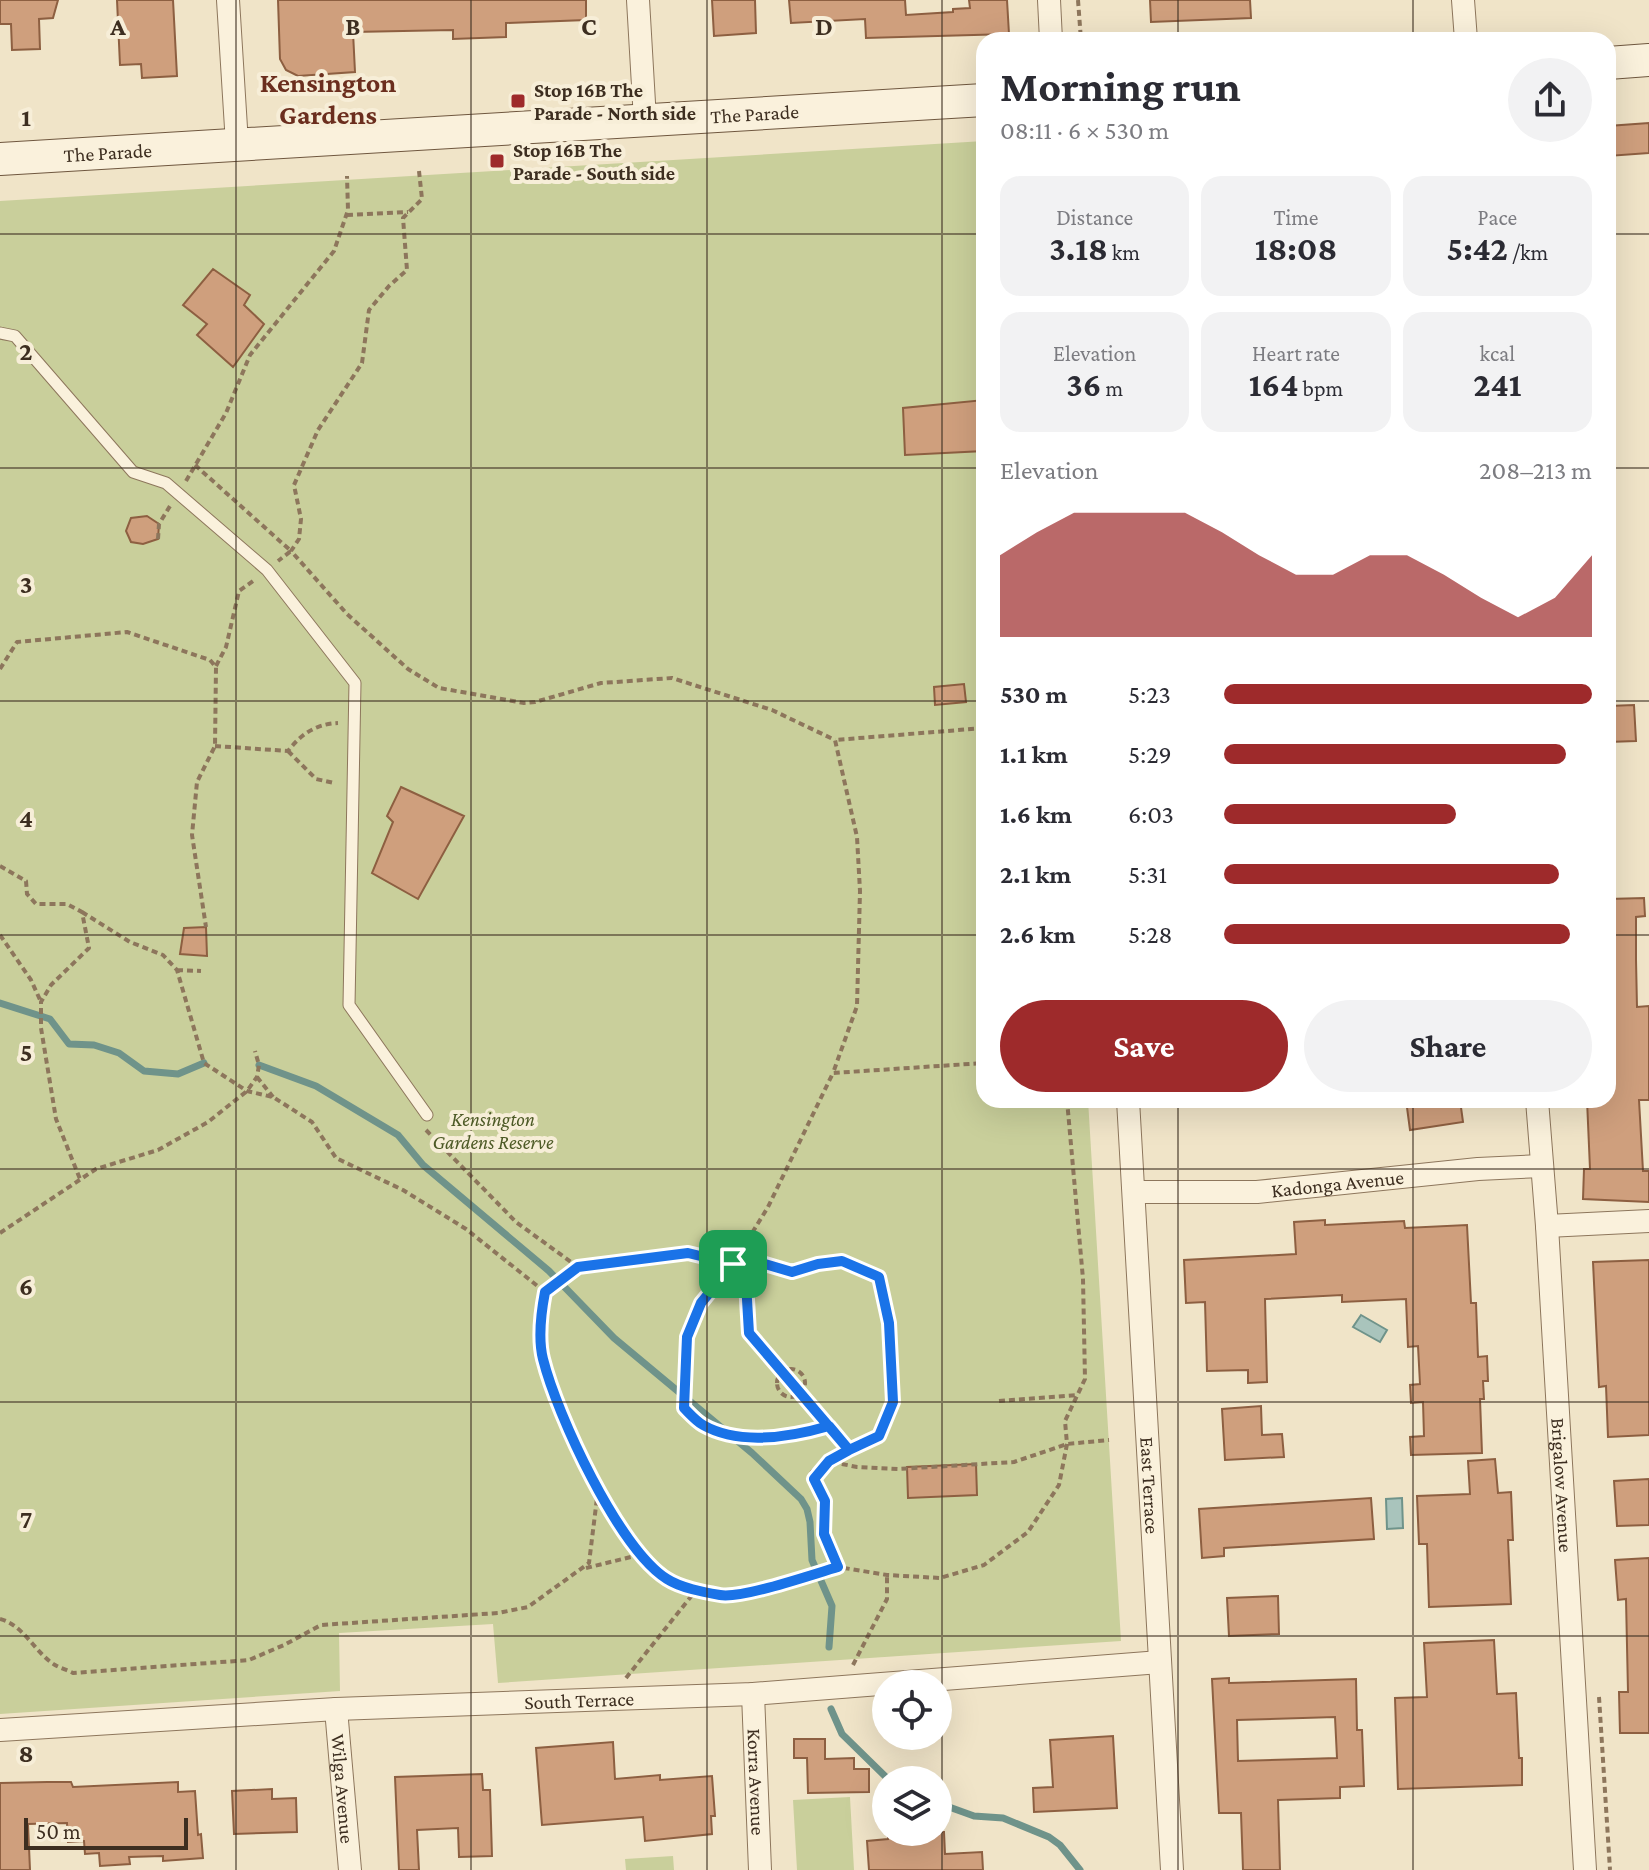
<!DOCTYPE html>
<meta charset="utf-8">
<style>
body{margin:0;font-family:"Crimson Pro",serif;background:#f2f2f3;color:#2b2b33;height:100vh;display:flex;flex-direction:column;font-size:30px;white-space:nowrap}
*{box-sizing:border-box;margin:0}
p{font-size:26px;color:#7c7c81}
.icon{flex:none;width:44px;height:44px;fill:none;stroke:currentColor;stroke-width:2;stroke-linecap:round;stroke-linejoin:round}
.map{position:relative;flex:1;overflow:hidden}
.panel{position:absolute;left:976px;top:32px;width:640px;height:1076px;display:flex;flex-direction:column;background:#fff;border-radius:24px;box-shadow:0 8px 32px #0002}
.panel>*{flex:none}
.fabs{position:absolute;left:872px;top:1670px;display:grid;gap:16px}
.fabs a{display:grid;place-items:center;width:80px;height:80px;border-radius:50%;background:#fff;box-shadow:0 8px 32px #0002;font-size:40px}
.scale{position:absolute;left:24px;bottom:20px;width:164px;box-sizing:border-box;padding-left:8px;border:4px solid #3d2e20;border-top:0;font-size:22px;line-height:28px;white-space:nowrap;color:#3d2e20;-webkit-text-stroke:6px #f7eed8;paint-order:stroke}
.pin{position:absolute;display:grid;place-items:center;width:68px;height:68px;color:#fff;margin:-34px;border-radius:16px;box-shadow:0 4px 12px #0006}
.round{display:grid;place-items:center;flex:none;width:84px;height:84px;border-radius:42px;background:#f2f2f3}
.overview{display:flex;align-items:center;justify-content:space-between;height:136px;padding:0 24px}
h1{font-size:44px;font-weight:700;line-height:60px}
.stats{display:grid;grid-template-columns:repeat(3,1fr);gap:12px;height:136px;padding:8px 24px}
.stats div{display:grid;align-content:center;border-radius:20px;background:#f2f2f3;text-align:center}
.stats b{font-size:34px;font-weight:700}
.stats small{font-size:22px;font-weight:400}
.stats p{font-size:22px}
.chart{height:224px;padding:16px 24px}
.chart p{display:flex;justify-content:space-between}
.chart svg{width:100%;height:144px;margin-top:8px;fill:#9e2a2b;opacity:.7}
.action{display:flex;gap:16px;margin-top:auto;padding:16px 24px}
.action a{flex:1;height:92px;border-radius:48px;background:#9e2a2b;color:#fff;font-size:32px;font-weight:700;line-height:92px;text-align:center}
.action a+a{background:#f2f2f3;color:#2b2b33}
ul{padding:0 24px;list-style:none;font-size:26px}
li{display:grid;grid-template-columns:128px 96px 1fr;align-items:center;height:60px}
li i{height:20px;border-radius:10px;background:#9e2a2b}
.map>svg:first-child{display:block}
</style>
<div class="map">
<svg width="1649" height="1870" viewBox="0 0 1649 1870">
<rect width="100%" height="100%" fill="#f0e4c8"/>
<path fill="#c9cf9b" d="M984 141V1100H1088L1121 1641 498 1683 493 1624 339 1633 340 1691 0 1714V201Z
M850 1797 854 1870H797L793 1800Z
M673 1856 674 1870H626L625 1859Z"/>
<path fill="#a9c4bc" stroke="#6f938a" stroke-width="2" d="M1361 1315 1387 1330 1380 1342 1353 1327Z
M1402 1498 1403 1528 1387 1529 1386 1499Z"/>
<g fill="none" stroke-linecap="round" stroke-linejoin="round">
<path stroke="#6f938a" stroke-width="7" d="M0 1003 50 1019 69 1044 94 1045 119 1053 144 1071 178 1074 204 1063
M259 1065 316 1086 398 1135 423 1165 549 1271 614 1338 752 1453 801 1499 807 1509 810 1522 812 1560 832 1606 829 1647
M831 1709 842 1734 889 1780
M938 1803 974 1816 1003 1818 1049 1837 1060 1845 1080 1870"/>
</g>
<path fill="#cf9f7d" stroke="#8d5f41" stroke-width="2" fill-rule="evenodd" d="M0 0H58L53 18 39 19 40 49 12 50 11 24H0Z
M117 0H173L177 76 142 78 141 64 120 65Z
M278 0H586V20L506 23V37L453 39V30L353 32 355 72 298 76 286 70 280 59Z
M712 0H755L756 33 714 36Z
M789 0H905L906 15 953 12V9L970 8 969 0H1007L1009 34 866 38 865 19 791 23Z
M1150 0H1250L1251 18 1151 22Z
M1649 123V153L1608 156V126Z
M213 269 250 295 244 305 264 324 233 367 197 335 207 324 183 305Z
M984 400V451L905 455 903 408Z
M147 516 159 524 158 539 143 544 131 542 126 531 131 518Z
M964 684 966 702 935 705 934 687Z
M1634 705 1636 741 1608 742V706Z
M401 787 464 816 418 899 372 873 393 822 387 816Z
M1644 898 1645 916 1636 917V960L1637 1007 1649 1006V1100H1639L1643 1171H1649V1202L1583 1199 1584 1169H1590L1587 1100H1608V899Z
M206 927 207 956 180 954 184 928Z
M1406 1100H1460L1463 1122 1410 1130Z
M1325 1220V1225L1404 1221 1405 1228 1467 1225 1471 1303H1476L1478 1357 1487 1356 1488 1381H1483L1484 1399H1480L1482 1453 1411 1455 1410 1437 1424 1436 1423 1402 1411 1403 1410 1385 1420 1384 1418 1346 1408 1347 1406 1299 1342 1302V1295L1265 1299 1267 1382 1248 1383V1370L1207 1371 1205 1302 1186 1303 1184 1260 1296 1254 1294 1222Z
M1649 1260V1435L1608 1437 1606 1386 1599 1387 1593 1262Z
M1261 1406 1262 1435 1282 1434 1284 1457 1225 1460 1222 1409Z
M1495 1459 1498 1493 1511 1492 1513 1540H1508L1511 1604 1429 1607 1427 1544H1419L1417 1496 1470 1494 1468 1461Z
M976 1464 977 1495 908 1498 907 1467Z
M1649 1479V1525L1617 1526 1614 1481Z
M1371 1498 1374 1539 1224 1548V1556L1202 1558 1199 1509Z
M1649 1558V1733H1620L1619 1692H1628L1626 1599 1618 1600 1615 1560Z
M1278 1596 1279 1634 1229 1636 1227 1598Z
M1494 1640 1497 1694 1516 1693 1519 1758H1522V1785L1398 1789 1395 1698 1427 1697 1424 1643Z
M1229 1678V1683L1356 1679 1357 1730H1362L1364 1786 1340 1787V1798L1278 1800 1280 1870H1243L1241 1813H1219L1212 1679ZM1335 1717 1337 1758 1238 1761 1237 1720Z
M1113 1736 1117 1808 1034 1812 1033 1788 1053 1787 1050 1740Z
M794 1739H825V1759L854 1758V1769H869V1792L808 1793 807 1758H794Z
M613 1742 615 1779 660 1775V1780L712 1776 715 1816H711L712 1834 645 1841 643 1817 542 1825 536 1748Z
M482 1774 483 1790H490L492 1856 459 1857 458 1828 417 1830 419 1870H399L395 1777Z
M47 1782H71L73 1787 178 1782V1792L195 1791 198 1835 201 1834 203 1858 163 1861V1856L129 1857 130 1864 100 1866 99 1853 85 1854 84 1841 68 1842 67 1823 28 1824 30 1870H0V1783Z
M272 1789V1799L296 1798 297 1832 234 1834 232 1791Z
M888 1832H944L945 1854 982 1852 983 1870H869L867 1841 888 1839Z"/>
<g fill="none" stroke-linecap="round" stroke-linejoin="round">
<g stroke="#8d765c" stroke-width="13">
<path id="lane" d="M0 333 15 336 133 472 166 483 267 570 355 683 349 1005 427 1115"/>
</g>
<g stroke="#8d765c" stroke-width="24">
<g id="street">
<path d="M228 0 237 144"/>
<path d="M638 0 645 120"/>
<path d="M1049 0 1051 40"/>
<path d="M1463 0 1466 40"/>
<path id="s1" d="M1128 1100 1172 1870"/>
<path id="s2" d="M1537 1100 1547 1226 1585 1870"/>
<path id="s3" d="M1134 1192H1257L1478 1169 1542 1166"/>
<path d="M1547 1226 1649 1221"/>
<path id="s4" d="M753 1694 760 1870"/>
<path id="s5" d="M336 1709 350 1870"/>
<path id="s6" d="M0 1730 336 1709 753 1694 1160 1662"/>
</g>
</g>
<g stroke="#6f573f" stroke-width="34">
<g id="secondary">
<path d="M1608 63 1649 60"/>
<path id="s7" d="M0 159 984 100"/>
</g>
</g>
<path stroke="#8d765c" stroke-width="4" stroke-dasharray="6 4" stroke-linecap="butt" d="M1078 0 1081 40
M419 171 422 199 403 218 407 270 389 286 369 310 362 363 318 430 294 485 301 519 299 539 291 551 347 614 408 669 439 688 524 703 535 702 601 683 672 678 772 710 835 740
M347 215 408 212
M195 465 291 551 278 561
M186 481 226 413 250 355 334 251 348 210 347 176
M158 539 159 524 170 506
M216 666 226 647 239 591 256 579
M0 669 17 642 127 632 210 660 216 667 215 746 197 782 192 835 206 927
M984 728 835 740 857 837 860 891 857 1006 833 1073 984 1063
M215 746 288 751C301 734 316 724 338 723
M288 751 316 779 334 783
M0 866 26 881 27 894 36 904H67L82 912 89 948 51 985 41 1002V1028L56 1119 80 1179
M82 912 130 942 163 955 177 970 204 1063 247 1091 273 1097 312 1122 336 1158 403 1190 466 1229 545 1292
M0 935 31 980 41 1002
M177 970 201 971
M257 1077 273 1097
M426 1130 516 1222 578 1267
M0 1233 96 1169 158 1150 208 1122 247 1091 257 1077 259 1065 255 1051
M733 1264 746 1283 749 1333 849 1450
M777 1383a14 14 0 1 1 28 0a14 14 0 1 1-28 0Z
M999 1401 1078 1395
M829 1426C791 1437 740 1446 703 1425 696 1421 690 1414 684 1408L687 1337 701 1303 733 1264 768 1207 833 1073
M832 1462 857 1467 898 1469 1014 1462 1067 1444 1109 1440
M811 1470 816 1476
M639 1555 668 1580 724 1596 768 1587 838 1567 887 1575 940 1578 984 1565 1028 1532 1059 1485 1067 1444 1065 1421 1085 1379 1083 1279 1067 1100
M586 1568 639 1555 597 1486
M0 1619C24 1625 35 1653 55 1665 60 1668 67 1670 73 1673L249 1660 284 1645 321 1625 498 1613 528 1607 589 1563 597 1498 595 1484 571 1435 542 1357 541 1313 545 1292 578 1267 688 1253 733 1264H765L792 1272 818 1264 842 1261 879 1277 889 1323 893 1402 879 1436 829 1461 814 1479 825 1501 824 1534 838 1567
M853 1665 887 1599V1575
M626 1678 697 1589
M1599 1697 1610 1870"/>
<use href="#lane" stroke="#faf1dc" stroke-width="11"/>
<use href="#street" stroke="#faf1dc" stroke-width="22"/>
<use href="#secondary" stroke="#faf1dc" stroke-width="32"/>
</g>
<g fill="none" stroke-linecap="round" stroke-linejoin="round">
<g stroke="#fff" stroke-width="16">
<path id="route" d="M733 1264 746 1283 749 1333 849 1450 829 1461 814 1479 825 1501 824 1534 838 1567C813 1574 742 1599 720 1595 703 1592 681 1588 667 1579 619 1549 557 1415 543 1359 538 1339 541 1313 545 1292L578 1267 688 1253 733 1264H765L792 1272 818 1264 842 1261 879 1277 889 1323 893 1402 879 1436 849 1450 829 1426C791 1437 740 1446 703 1425 696 1421 690 1414 684 1408L687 1337 701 1303 733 1264"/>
</g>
<use href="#route" stroke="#1a73e8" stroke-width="10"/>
</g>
<path fill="none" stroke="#3d2e20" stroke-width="2" stroke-opacity="0.55" d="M236 0V1870M471 0V1870M707 0V1870M942 0V1870M1178 0V40M1413 0V40M0 234H984M1608 234H1649M0 468H984M1608 468H1649M0 701H984M1608 701H1649M0 935H984M1608 935H1649M1178 1100V1870M1413 1100V1870M0 1169H1649M0 1402H1649M0 1636H1649"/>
<g fill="#9e2a2b" stroke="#f7eed8" stroke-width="3">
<rect x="510" y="93" width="16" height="16" rx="4"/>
<rect x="489" y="153" width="16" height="16" rx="4"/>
</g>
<g text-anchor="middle" stroke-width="8" stroke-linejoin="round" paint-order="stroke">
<g font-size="20" font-weight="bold" fill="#3d2e20" stroke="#f7eed8" text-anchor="start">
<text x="534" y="97">Stop 16B The<tspan x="534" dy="23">Parade - North side</tspan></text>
<text x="513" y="157">Stop 16B The<tspan x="513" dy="23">Parade - South side</tspan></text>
</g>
<g font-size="20" fill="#3d2e20" stroke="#f7eed8">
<text dy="7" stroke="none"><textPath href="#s7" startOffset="756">The Parade</textPath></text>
<text dy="7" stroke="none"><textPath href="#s7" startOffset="108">The Parade</textPath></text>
<text dy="7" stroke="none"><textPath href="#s3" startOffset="204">Kadonga Avenue</textPath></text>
<text dy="7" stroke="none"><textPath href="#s1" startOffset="386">East Terrace</textPath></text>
<text dy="7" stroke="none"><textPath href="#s2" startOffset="386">Brigalow Avenue</textPath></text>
<text dy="7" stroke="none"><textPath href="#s6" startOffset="580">South Terrace</textPath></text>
<text dy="7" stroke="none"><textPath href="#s4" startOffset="88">Korra Avenue</textPath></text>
<text dy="7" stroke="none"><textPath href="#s5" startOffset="80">Wilga Avenue</textPath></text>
</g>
<g font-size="20" font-style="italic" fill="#4d5a26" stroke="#f7eed8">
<text x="493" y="1126">Kensington<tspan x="493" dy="23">Gardens Reserve</tspan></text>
</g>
<g font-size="28" font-weight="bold" fill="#6b2e1e" stroke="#f7eed8">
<text x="328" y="92">Kensington<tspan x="328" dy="32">Gardens</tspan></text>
</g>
</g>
<g font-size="26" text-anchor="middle" font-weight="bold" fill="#3d2e20" stroke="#f7eed8" stroke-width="8" stroke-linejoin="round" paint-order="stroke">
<text x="118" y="35">A</text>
<text x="353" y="35">B</text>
<text x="589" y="35">C</text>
<text x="824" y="35">D</text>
<text x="26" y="126">1</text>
<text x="26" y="360">2</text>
<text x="26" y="593">3</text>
<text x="26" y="827">4</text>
<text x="26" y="1061">5</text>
<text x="26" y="1295">6</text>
<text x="26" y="1528">7</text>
<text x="26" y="1762">8</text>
</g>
</svg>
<div class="fabs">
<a><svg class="icon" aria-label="locate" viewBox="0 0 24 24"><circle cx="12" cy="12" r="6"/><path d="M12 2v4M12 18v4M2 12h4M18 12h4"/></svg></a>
<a><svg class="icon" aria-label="layers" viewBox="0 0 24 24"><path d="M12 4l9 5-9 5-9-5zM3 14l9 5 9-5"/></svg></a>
</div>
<div class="scale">50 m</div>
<div class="pin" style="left:733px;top:1264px;background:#1e9e55"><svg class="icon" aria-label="arrive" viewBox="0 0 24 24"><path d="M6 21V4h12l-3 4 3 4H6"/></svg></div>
<section class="panel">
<div class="overview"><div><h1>Morning run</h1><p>08:11 · 6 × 530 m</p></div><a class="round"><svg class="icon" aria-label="share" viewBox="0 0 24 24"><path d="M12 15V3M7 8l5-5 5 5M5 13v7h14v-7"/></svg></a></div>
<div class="stats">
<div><p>Distance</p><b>3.18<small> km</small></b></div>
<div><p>Time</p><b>18:08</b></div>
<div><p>Pace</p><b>5:42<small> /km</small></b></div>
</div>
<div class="stats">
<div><p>Elevation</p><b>36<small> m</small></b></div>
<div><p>Heart rate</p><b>164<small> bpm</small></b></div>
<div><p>kcal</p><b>241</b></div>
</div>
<div class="chart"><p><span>Elevation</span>208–213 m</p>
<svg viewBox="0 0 160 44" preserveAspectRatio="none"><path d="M0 44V19L10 12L20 6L30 6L40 6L50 6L60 12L70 19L80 25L90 25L100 19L110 19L120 25L130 32L140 38L150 32L160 19V44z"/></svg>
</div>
<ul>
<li><b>530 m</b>5:23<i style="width:100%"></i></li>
<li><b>1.1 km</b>5:29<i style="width:93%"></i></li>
<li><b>1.6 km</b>6:03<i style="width:63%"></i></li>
<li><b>2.1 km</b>5:31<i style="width:91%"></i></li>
<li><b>2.6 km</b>5:28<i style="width:94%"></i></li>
</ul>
<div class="action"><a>Save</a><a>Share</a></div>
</section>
</div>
